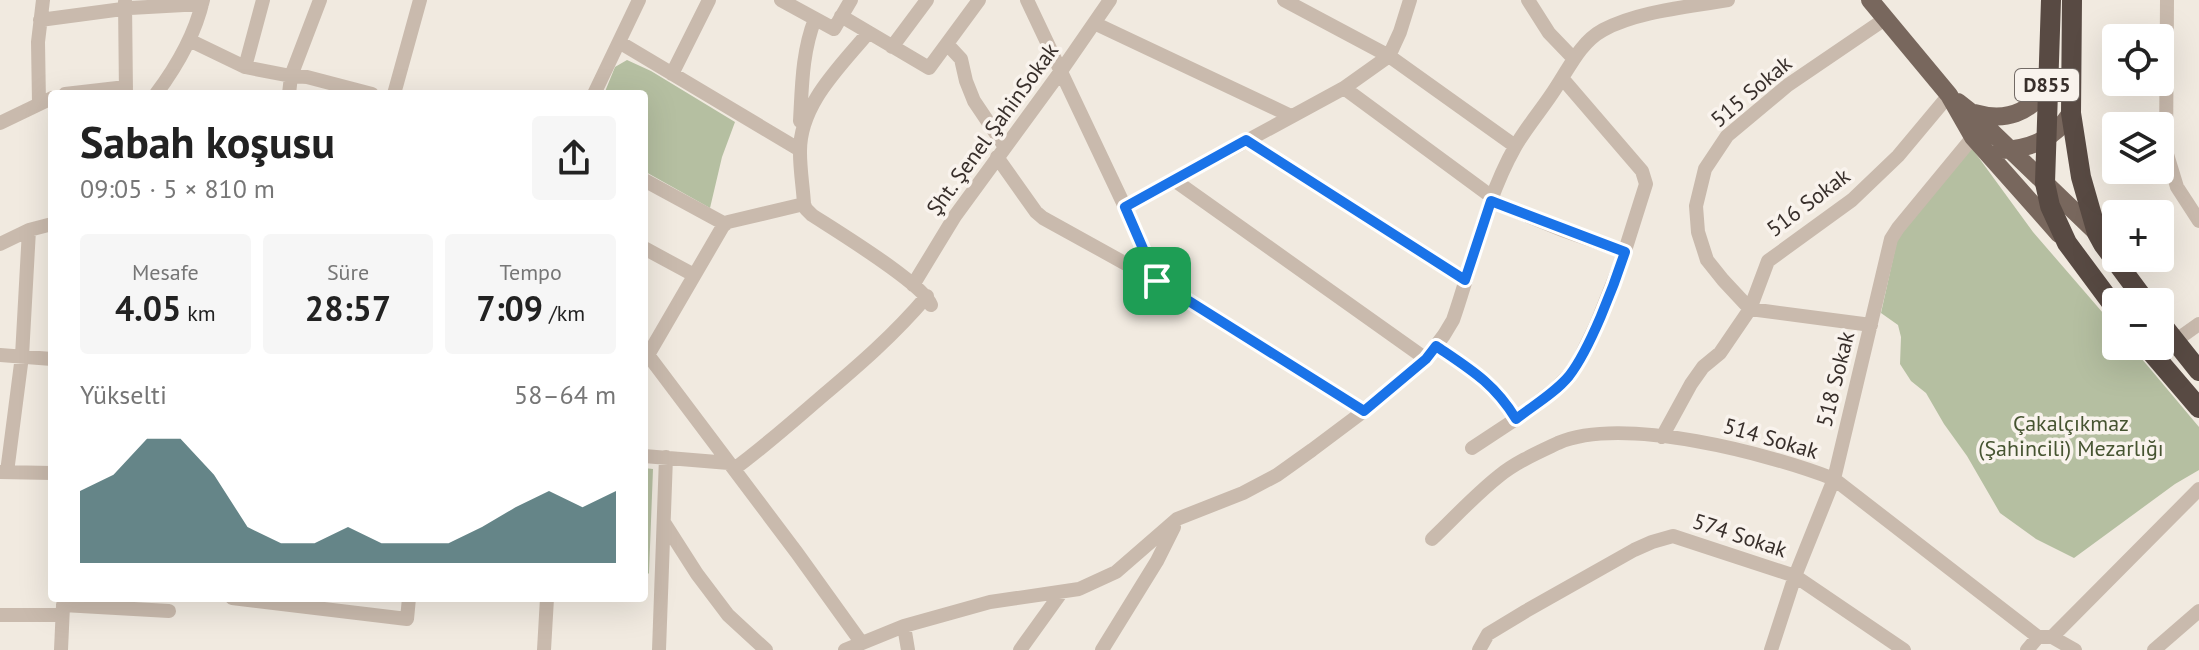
<!DOCTYPE html>
<html lang="tr">
<meta charset="utf-8">
<style>
body{margin:0;font-family:"PT Sans",sans-serif;background:#f6f6f6;color:#222;height:100vh;display:flex;flex-direction:column;font-size:30px;white-space:nowrap}
*{box-sizing:border-box;margin:0}
p{font-size:26px;color:#767676}
.icon{flex:none;width:44px;height:44px;fill:none;stroke:currentColor;stroke-width:2;stroke-linecap:round;stroke-linejoin:round}
.map{position:relative;flex:1;overflow:hidden}
.drawer{position:absolute;left:48px;top:90px;width:600px;height:512px;display:flex;flex-direction:column;background:#fff;border-radius:8px;box-shadow:0 8px 32px #0002}
.drawer>*{flex:none}
.tools{position:absolute;left:2102px;top:24px;display:grid;gap:16px}
.tools a{display:grid;place-items:center;width:72px;height:72px;border-radius:8px;background:#fff;box-shadow:0 8px 32px #0002;font-size:40px}
.pin{position:absolute;display:grid;place-items:center;width:68px;height:68px;color:#fff;margin:-34px;border-radius:16px;box-shadow:0 4px 12px #0006}
.round{display:grid;place-items:center;flex:none;width:84px;height:84px;border-radius:8px;background:#f6f6f6}
.overview{display:flex;align-items:center;justify-content:space-between;height:136px;padding:0 32px}
h1{font-size:44px;font-weight:800;line-height:60px}
.stats{display:grid;grid-template-columns:repeat(3,1fr);gap:12px;height:136px;padding:8px 32px}
.stats div{display:grid;align-content:center;border-radius:8px;background:#f6f6f6;text-align:center}
.stats b{font-size:34px;font-weight:800}
.stats small{font-size:22px;font-weight:400}
.stats p{font-size:22px}
.chart{height:224px;padding:16px 32px}
.chart p{display:flex;justify-content:space-between}
.chart svg{width:100%;height:144px;margin-top:8px;fill:#245256;opacity:.7}
.map>svg:first-child{display:block}
</style>
<div class="map">
<svg width="2199" height="650" viewBox="0 0 2199 650">
<rect width="100%" height="100%" fill="#f1eae0"/>
<path fill="#b5bfa1" d="M627 60 651 71 735 122 722 157 710 208 644 171V94H604L615 67Z
M1971 147 2033 232 2116 328V346H2131L2199 427V470L2175 484 2074 558 2036 539 2000 513 1967 456 1944 424 1926 393 1911 381 1900 364 1901 337 1898 325 1881 313 1898 236Z
M644 468 653 469 649 573 644 578Z"/>
<g fill="none" stroke-linecap="round" stroke-linejoin="round">
<path stroke="#c9baad" stroke-width="14" d="M781 0 834 29 851 0
M1027 0 1125 207 1157 281 1364 411
M1284 0 1389 56 1515 146
M1528 0 1549 33 1574 59
M2167 0 2166 151 2177 187 2199 221
M125 2 126 94
M841 16 929 68 979 0
M40 20 130 8 202 4
M1094 23 1291 116
M868 33C839 68 799 105 800 153 800 170 803 187 804 204L806 209 812 215C835 230 924 284 931 305
M189 40 245 67 291 76 307 77 372 94
M619 42 800 150
M947 44 961 59 966 81 974 101 1005 147
M892 47 927 0
M245 67 263 0
M672 74 709 0
M1344 88 1492 197
M65 94 126 87
M156 94C177 66 195 35 203 0
M289 94 291 76 320 0
M394 94 420 0
M594 94 639 0
M39 103 38 42 43 0
M800 121C802 86 802 52 815 19
M0 123 52 98
M1246 140 1465 280
M997 157 1036 212 1043 218 1157 281
M644 180 725 224
M1174 180 1426 359
M1491 201 1565 231 1625 252
M1125 207 1344 88 1389 56 1400 32 1410 0
M0 244 29 230 52 224
M644 248 694 275
M913 285 955 216 1061 71 1110 0
M1871 325 1750 309 1723 280 1707 260 1698 232 1696 206 1705 169 1727 136 1788 85 1885 19
M2175 341 2199 324
M1436 346C1470 369 1494 383 1516 419
M644 354 648 355 797 553 861 642
M0 355 52 359
M648 355 723 226 728 222 804 204
M1662 437 1691 384 1703 367 1720 353 1750 309 1768 261 1852 200 1898 156 1949 95
M1472 448 1516 419 1556 388 1568 376 1578 362 1596 325 1622 260 1646 184 1642 171 1562 78
M644 456 729 463
M734 469C764 447 791 423 820 398 858 366 894 335 927 296
M0 472 52 473
M7 472 22 356 29 230
M665 524 697 574 728 615 766 650
M1432 539C1454 518 1475 495 1499 476 1516 462 1539 452 1558 443 1623 415 1770 454 1834 479L2038 637H2052L2075 650
M232 598 407 619 409 598
M63 605 169 611
M0 615H62
M904 626 908 650
M2052 637 2199 489
M61 650 63 606
M544 650 547 598
M659 650 666 457
M845 650 904 626 990 602 1079 589 1116 572 1177 519 1243 493 1277 475 1312 450 1364 411 1426 359 1444 335 1453 320C1473 263 1485 200 1515 147 1527 126 1544 107 1557 86 1570 66 1581 42 1603 30 1638 11 1689 7 1728 0
M1020 650 1061 593
M1102 650 1157 561 1174 527
M1479 650 1488 634 1526 611 1634 550 1652 542 1673 536 1795 576 1904 650
M1771 650 1795 576 1834 479 1891 239 1898 228 1973 137
M2027 650 2038 637
M2154 650 2199 611"/>
<path stroke="#78675d" stroke-width="18" d="M1870 0 1949 95 1973 137 2059 234
M1958 102 1972 113 2097 233
M1974 113C2005 122 2030 114 2047 86
M2001 150C2031 149 2054 139 2071 113"/>
<path stroke="#584a43" stroke-width="20" d="M2051 0 2045 183 2050 206 2067 243 2116 309
M2072 0 2071 113 2081 177 2097 233 2103 244 2146 302
M2160 322 2199 371
M2146 346 2199 408"/>
</g>
<g fill="none" stroke-linecap="round" stroke-linejoin="round">
<g stroke="#fff" stroke-width="16">
<path id="route" d="M1246 140 1465 280 1491 201 1625 252C1614 286 1590 349 1569 376 1555 393 1534 405 1516 419 1494 383 1470 369 1436 346L1426 359 1364 411 1157 281 1125 207Z"/>
</g>
<use href="#route" stroke="#1a73e8" stroke-width="10"/>
</g>
<g text-anchor="middle" stroke-width="7" stroke-linejoin="round" paint-order="stroke">
<rect fill="#f9f3ed" stroke="#726a65" stroke-width="2" x="2015" y="69" width="64" height="32" rx="6"/>
<g font-size="20" font-weight="bold" fill="#382f2b">
<text x="2047" y="92">D855</text>
</g>
<g font-size="22" fill="#382f2b" stroke="#f9f3ed">
<text transform="translate(1751 91) rotate(-40)" y="8">515 Sokak</text>
<text transform="translate(992 129) rotate(-54)" y="8">Şht. Şenel ŞahinSokak</text>
<text transform="translate(1808 202) rotate(-37)" y="8">516 Sokak</text>
<text transform="translate(1835 379) rotate(-76)" y="8">518 Sokak</text>
<text transform="translate(1771 438) rotate(16)" y="8">514 Sokak</text>
<text transform="translate(1740 535) rotate(18)" y="8">574 Sokak</text>
</g>
<g font-size="22" fill="#465431" stroke="#f9f3ed">
<text x="2071" y="431">Çakalçıkmaz<tspan x="2071" dy="25">(Şahincili) Mezarlığı</tspan></text>
</g>
</g>
</svg>
<div class="tools">
<a><svg class="icon" aria-label="locate" viewBox="0 0 24 24"><circle cx="12" cy="12" r="6"/><path d="M12 2v4M12 18v4M2 12h4M18 12h4"/></svg></a>
<a><svg class="icon" aria-label="layers" viewBox="0 0 24 24"><path d="M12 4l9 5-9 5-9-5zM3 14l9 5 9-5"/></svg></a>
<a>+</a>
<a>−</a>
</div>
<div class="pin" style="left:1157px;top:281px;background:#1e9e55"><svg class="icon" aria-label="arrive" viewBox="0 0 24 24"><path d="M6 21V4h12l-3 4 3 4H6"/></svg></div>
<section class="drawer">
<div class="overview"><div><h1>Sabah koşusu</h1><p>09:05 · 5 × 810 m</p></div><a class="round"><svg class="icon" aria-label="share" viewBox="0 0 24 24"><path d="M12 15V3M7 8l5-5 5 5M5 13v7h14v-7"/></svg></a></div>
<div class="stats">
<div><p>Mesafe</p><b>4.05<small> km</small></b></div>
<div><p>Süre</p><b>28:57</b></div>
<div><p>Tempo</p><b>7:09<small> /km</small></b></div>
</div>
<div class="chart"><p><span>Yükselti</span>58–64 m</p>
<svg viewBox="0 0 160 44" preserveAspectRatio="none"><path d="M0 44V22L10 17L20 6L30 6L40 17L50 33L60 38L70 38L80 33L90 38L100 38L110 38L120 33L130 27L140 22L150 27L160 22V44z"/></svg>
</div>
</section>
</div>
